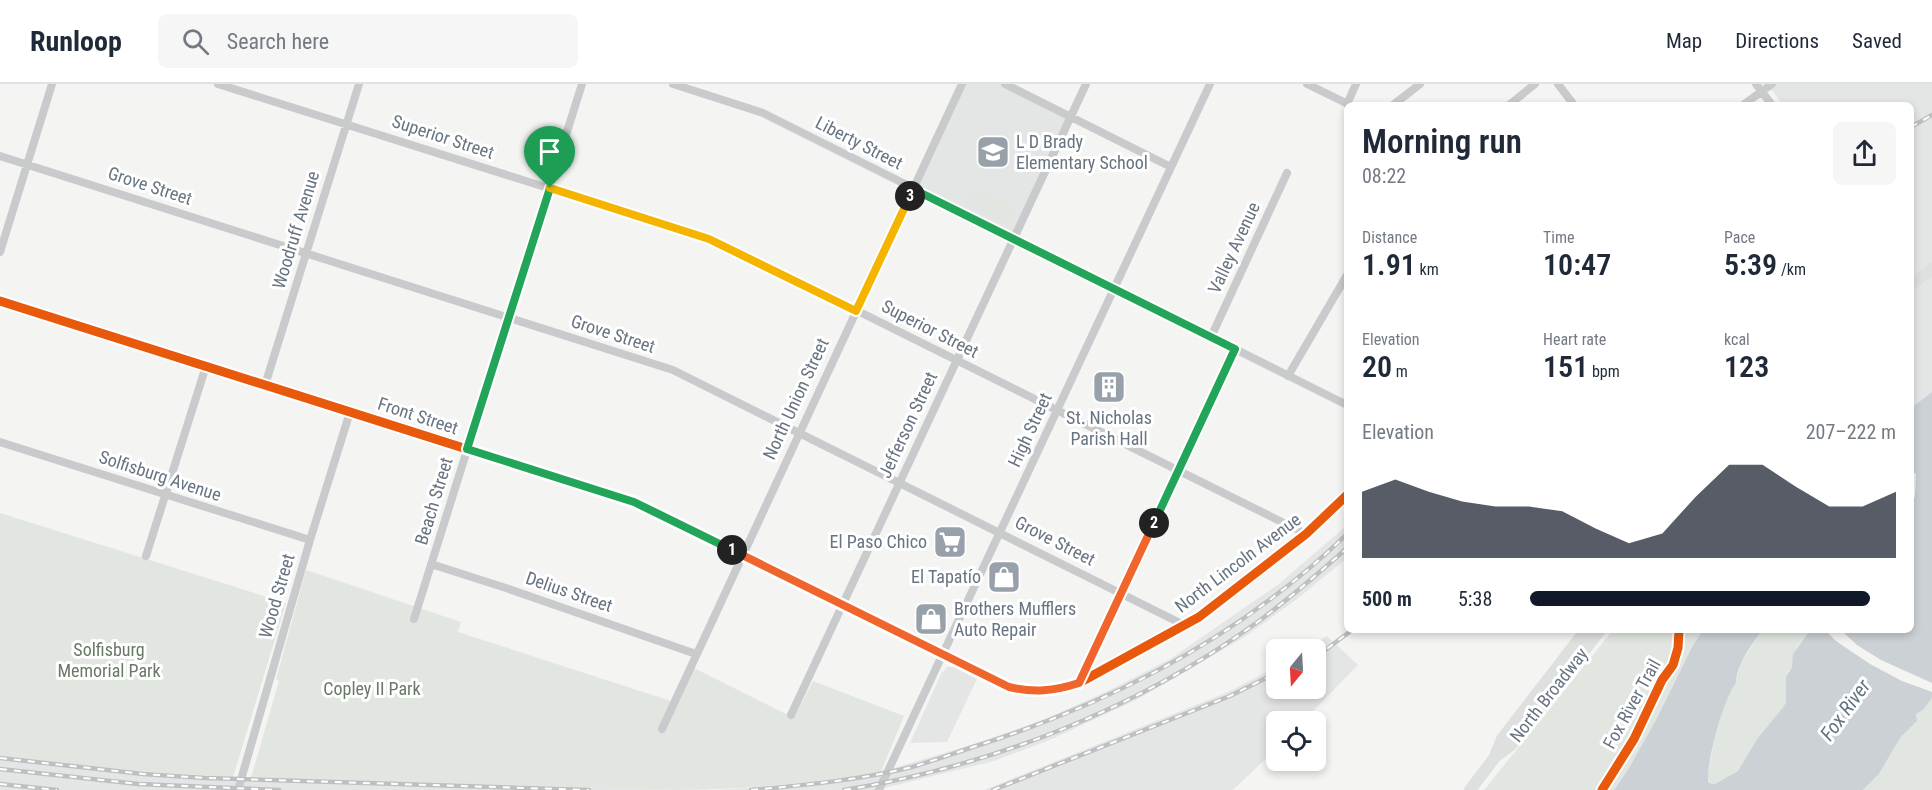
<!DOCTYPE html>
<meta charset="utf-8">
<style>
body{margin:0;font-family:"Roboto Condensed",sans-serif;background:#f6f6f7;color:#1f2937;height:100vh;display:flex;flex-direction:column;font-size:22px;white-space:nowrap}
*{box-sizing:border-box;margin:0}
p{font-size:20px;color:#747a83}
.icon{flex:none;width:33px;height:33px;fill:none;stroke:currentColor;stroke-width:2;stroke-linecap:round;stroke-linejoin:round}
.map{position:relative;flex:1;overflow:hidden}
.panel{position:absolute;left:1344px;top:18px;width:570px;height:531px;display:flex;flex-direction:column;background:#fff;border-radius:9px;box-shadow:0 3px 9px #0003}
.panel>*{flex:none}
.needle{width:39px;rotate:198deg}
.tools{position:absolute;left:1266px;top:555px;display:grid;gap:12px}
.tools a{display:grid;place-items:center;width:60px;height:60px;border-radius:9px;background:#fff;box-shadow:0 3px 9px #0003;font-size:30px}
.pin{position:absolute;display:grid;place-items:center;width:51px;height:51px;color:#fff;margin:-62px -26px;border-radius:50% 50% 50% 0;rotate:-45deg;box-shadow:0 0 6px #0007}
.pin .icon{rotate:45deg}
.km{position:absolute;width:30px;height:30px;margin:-15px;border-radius:50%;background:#222;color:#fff;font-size:16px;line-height:30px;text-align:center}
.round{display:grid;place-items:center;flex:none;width:63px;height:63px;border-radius:9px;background:#f6f6f7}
.overview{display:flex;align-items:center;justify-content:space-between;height:102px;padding:0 18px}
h1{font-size:33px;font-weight:600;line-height:45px}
.figures{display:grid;grid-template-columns:repeat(3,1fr);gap:9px;height:102px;padding:6px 18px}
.figures div{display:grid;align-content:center}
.figures b{font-size:30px;font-weight:600}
.figures small{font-size:16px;font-weight:400}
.figures p{font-size:16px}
.chart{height:168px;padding:12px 18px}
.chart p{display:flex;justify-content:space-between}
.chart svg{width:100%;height:108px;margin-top:6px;fill:#111827;opacity:.7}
ul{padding:0 18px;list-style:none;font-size:20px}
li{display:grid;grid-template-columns:96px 72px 1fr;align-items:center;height:45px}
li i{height:15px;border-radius:8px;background:#111827}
header{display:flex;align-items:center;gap:36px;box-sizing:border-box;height:84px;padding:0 30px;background:#fff;border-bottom:2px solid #e0e1e3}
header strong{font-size:28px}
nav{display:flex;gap:33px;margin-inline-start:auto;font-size:21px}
.search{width:420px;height:54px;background:#f6f6f7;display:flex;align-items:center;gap:15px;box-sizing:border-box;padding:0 21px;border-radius:9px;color:#747a83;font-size:22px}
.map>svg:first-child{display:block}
</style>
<header>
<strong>Runloop</strong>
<div class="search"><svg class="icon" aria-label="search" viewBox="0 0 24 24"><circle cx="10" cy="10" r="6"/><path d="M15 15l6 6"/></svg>Search here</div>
<nav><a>Map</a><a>Directions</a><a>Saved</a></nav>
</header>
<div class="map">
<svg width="1932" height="706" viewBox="0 0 1932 706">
<rect width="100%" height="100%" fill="#f4f4f3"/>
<path fill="#e4e6e6" d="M964 0H1002L1069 32 1013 152 916 104Z
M1767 0H1932V308L1911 324V21H1783Z
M1347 441V474L1297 515 1246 552 1138 615 1052 655 994 677 876 706H715L783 702 881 688 974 660 1043 636 1108 607 1170 575 1279 500Z
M1327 552 1358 581 1303 637 1276 638V665L1233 706H984L1228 608 1276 583V604H1316V566L1306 565Z
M947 583H954L977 595 947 658 910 659 941 590Z
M0 672 61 680 159 689 251 694 676 706H0Z"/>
<path fill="#e2e6e1" d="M978 103 1017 123 1009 141 965 118 973 111Z
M0 429 286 519 233 693C155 689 77 683 0 672Z
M306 486 461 538 458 548 677 619 694 584 794 634 813 597 904 632 881 688C812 699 745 706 676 706L251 694 279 597 276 595Z
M1613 546H1703L1693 561 1657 634 1629 684 1614 706H1484Z
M1762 546H1810L1797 563 1792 583 1787 588 1786 618 1784 622 1757 655 1738 687 1715 700 1710 699 1708 692 1714 656 1723 625 1730 605 1736 599 1740 580Z
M1932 614V706H1863L1879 690 1900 654 1916 638V630L1923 626Z"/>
<path fill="#cbd1d5" d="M1932 308V614L1923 626 1916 630 1917 637 1900 654 1879 690 1863 706H1614L1629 684 1657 634 1693 561 1703 546H1762C1751 563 1737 578 1736 599 1725 610 1704 684 1709 699L1715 700 1738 687 1757 655 1784 622 1786 618V592L1792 583 1793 570 1810 546H1911V416L1915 413 1916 390 1911 387V324Z"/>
<path fill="#f4f4f3" d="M1825 546H1841L1857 561 1881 576 1932 599V608L1902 597 1870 580 1836 557Z"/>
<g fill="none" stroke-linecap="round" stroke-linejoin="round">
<path stroke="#c9cacb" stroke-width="8" d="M218 0 691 149 725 161 1306 450
M673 0 763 29 1347 321
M1005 0 1171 83
M1307 0 1350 21
M1558 0 1574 21
M1756 0 1772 21
M1347 20 1356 0
M1393 21 1420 0
M1509 21 1535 0
M1743 21 1772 0
M0 72 673 286 1184 541
M0 168 52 0
M0 217 634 418 1009 603C1034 609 1055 607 1079 599L1199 533 1306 450 1347 411
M1211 253 1287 89
M1288 292 1347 191
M265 301 359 0
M0 358 310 456
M146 472 206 282
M431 480 506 504 696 570
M414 535 582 0
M1079 599 1235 265
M791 631 1086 0
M662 645 962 0
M238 706 310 456 350 328
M879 706 1210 0"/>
<path stroke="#dedfdf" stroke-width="12" d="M1911 201 1932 185
M1495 672 1502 655 1586 546
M1470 706 1495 673 1511 661 1600 546"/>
<g stroke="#bebfc1" stroke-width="4.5">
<path id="rail" d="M1911 43 1932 31
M1316 573 1352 546
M0 674 143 690 205 694 589 706
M0 685 138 700 279 706
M0 700 57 706
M751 706C805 701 860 696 912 683 932 677 952 670 973 663 1112 619 1241 553 1347 450
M844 706C992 682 1138 625 1259 537 1290 514 1319 489 1347 464
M993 706 1230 612 1276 589"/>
</g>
<use href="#rail" stroke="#fff" stroke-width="2" stroke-dasharray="7" stroke-linecap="butt"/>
<g stroke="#fff" stroke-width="13">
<path id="cycleway" d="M0 217 634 418 1009 603C1034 609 1055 607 1079 599L1199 533 1306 450 1347 411
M1602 706 1634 655 1662 596 1673 581 1678 564 1679 546"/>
</g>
<use href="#cycleway" stroke="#e8590c" stroke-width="9"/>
</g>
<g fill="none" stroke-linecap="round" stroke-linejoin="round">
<g stroke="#fff" stroke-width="12">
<path id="split-1" d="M550 104 467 365 634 418 732 466"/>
</g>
<g stroke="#fff" stroke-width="12">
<path id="split-2" d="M732 466 1009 603C1034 609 1054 607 1079 599L1154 439"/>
</g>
<g stroke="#fff" stroke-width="12">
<path id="split-3" d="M910 112 913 105 1235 265 1154 439"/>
</g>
<g stroke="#fff" stroke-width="12">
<path id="split-4" d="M550 104 709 155 856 227 910 112"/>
</g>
<use href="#split-1" stroke="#22a559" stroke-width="8"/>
<use href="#split-2" stroke="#f0652b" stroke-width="8"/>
<use href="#split-3" stroke="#22a559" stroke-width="8"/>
<use href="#split-4" stroke="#f5b400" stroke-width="8"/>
</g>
<defs>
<g id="school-square" transform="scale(1.725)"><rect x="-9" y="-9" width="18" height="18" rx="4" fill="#98a1a9" stroke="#fff"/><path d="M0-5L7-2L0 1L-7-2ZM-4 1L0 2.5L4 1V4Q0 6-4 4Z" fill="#fff"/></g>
<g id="building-square" transform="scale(1.725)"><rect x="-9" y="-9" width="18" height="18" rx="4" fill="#98a1a9" stroke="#fff"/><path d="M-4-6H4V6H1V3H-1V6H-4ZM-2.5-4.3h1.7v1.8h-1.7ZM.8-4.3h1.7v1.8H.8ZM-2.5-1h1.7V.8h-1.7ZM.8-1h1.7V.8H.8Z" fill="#fff"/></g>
<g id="supermarket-square" transform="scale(1.725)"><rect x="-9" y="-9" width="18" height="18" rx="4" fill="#98a1a9" stroke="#fff"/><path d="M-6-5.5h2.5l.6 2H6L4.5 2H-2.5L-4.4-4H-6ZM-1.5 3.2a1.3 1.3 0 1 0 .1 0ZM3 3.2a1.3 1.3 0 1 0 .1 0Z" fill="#fff"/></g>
<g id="shop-square" transform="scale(1.725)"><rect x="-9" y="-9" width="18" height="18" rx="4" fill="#98a1a9" stroke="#fff"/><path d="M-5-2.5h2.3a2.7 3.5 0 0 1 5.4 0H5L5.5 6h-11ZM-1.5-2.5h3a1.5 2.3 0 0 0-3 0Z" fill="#fff"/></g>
</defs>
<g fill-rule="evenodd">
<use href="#school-square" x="993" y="68"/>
<use href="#building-square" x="1109" y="303"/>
<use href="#supermarket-square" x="950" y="458"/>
<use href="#shop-square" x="1004" y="493"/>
<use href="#shop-square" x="931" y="535"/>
</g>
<g text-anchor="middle" stroke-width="6" stroke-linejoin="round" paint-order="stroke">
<g font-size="18" fill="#677481" stroke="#fff">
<text transform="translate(443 53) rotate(18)" y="6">Superior Street</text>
<text transform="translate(859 59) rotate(27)" y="6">Liberty Street</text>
<text transform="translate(150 102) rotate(18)" y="6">Grove Street</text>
<text transform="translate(296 146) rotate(-73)" y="6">Woodruff Avenue</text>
<text transform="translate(1234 164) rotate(-65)" y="6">Valley Avenue</text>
<text transform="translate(930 245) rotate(27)" y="6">Superior Street</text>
<text transform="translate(613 250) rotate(18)" y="6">Grove Street</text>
<text transform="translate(796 315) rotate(-65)" y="6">North Union Street</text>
<text transform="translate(418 332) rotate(18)" y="6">Front Street</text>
<text transform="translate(908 341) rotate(-65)" y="6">Jefferson Street</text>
<text transform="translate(1030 346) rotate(-65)" y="6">High Street</text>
<text transform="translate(160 392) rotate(18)" y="6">Solfisburg Avenue</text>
<text transform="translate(434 417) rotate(-73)" y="6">Beach Street</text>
<text transform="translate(1055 457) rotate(27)" y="6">Grove Street</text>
<text transform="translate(1238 479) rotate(-37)" y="6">North Lincoln Avenue</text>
<text transform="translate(569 508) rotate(19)" y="6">Delius Street</text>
<text transform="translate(277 512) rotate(-74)" y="6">Wood Street</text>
<text transform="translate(1549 611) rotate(-52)" y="6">North Broadway</text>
<text transform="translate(1632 620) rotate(-61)" y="6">Fox River Trail</text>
</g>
<g font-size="18" fill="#677481" stroke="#fff" text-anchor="start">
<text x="1016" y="64">L D Brady<tspan x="1016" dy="21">Elementary School</tspan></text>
<text x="1109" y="340" text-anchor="middle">St. Nicholas<tspan x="1109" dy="21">Parish Hall</tspan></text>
<text x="927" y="464" text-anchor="end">El Paso Chico</text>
<text x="981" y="499" text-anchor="end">El Tapatío</text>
<text x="954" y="531">Brothers Mufflers<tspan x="954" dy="21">Auto Repair</tspan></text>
</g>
<g font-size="18" fill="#687965" stroke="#fff">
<text x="109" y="572">Solfisburg<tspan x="109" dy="21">Memorial Park</tspan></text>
<text x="372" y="611">Copley II Park</text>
</g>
<g font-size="20" font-style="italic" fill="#63757e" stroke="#fff">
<text transform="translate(1845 626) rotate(-54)" y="7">Fox River</text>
</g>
</g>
</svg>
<div class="tools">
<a><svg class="needle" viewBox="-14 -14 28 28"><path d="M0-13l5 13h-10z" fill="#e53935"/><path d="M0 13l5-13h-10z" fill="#747a83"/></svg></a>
<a><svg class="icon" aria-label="locate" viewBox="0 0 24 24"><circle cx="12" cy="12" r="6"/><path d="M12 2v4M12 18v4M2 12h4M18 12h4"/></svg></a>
</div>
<div class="pin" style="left:550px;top:104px;background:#1e9e55"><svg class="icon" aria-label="arrive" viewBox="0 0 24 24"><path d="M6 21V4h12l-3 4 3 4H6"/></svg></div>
<b class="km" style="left:732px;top:466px">1</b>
<b class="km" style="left:1154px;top:439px">2</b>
<b class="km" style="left:910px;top:112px">3</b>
<section class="panel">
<div class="overview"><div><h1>Morning run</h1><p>08:22</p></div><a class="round"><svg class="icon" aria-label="share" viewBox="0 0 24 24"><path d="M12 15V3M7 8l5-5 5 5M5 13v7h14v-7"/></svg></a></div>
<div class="figures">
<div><p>Distance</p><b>1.91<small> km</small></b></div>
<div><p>Time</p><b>10:47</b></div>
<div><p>Pace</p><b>5:39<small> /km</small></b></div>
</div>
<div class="figures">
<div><p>Elevation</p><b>20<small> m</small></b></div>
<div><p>Heart rate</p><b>151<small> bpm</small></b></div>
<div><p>kcal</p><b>123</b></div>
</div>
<div class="chart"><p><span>Elevation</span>207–222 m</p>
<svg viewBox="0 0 160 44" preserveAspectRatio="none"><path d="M0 44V17L10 12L20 17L30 21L40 23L50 23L60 25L70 32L80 38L90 34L100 19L110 6L120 6L130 15L140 23L150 23L160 17V44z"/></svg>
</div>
<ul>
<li><b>500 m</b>5:38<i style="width:93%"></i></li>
</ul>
</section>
</div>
